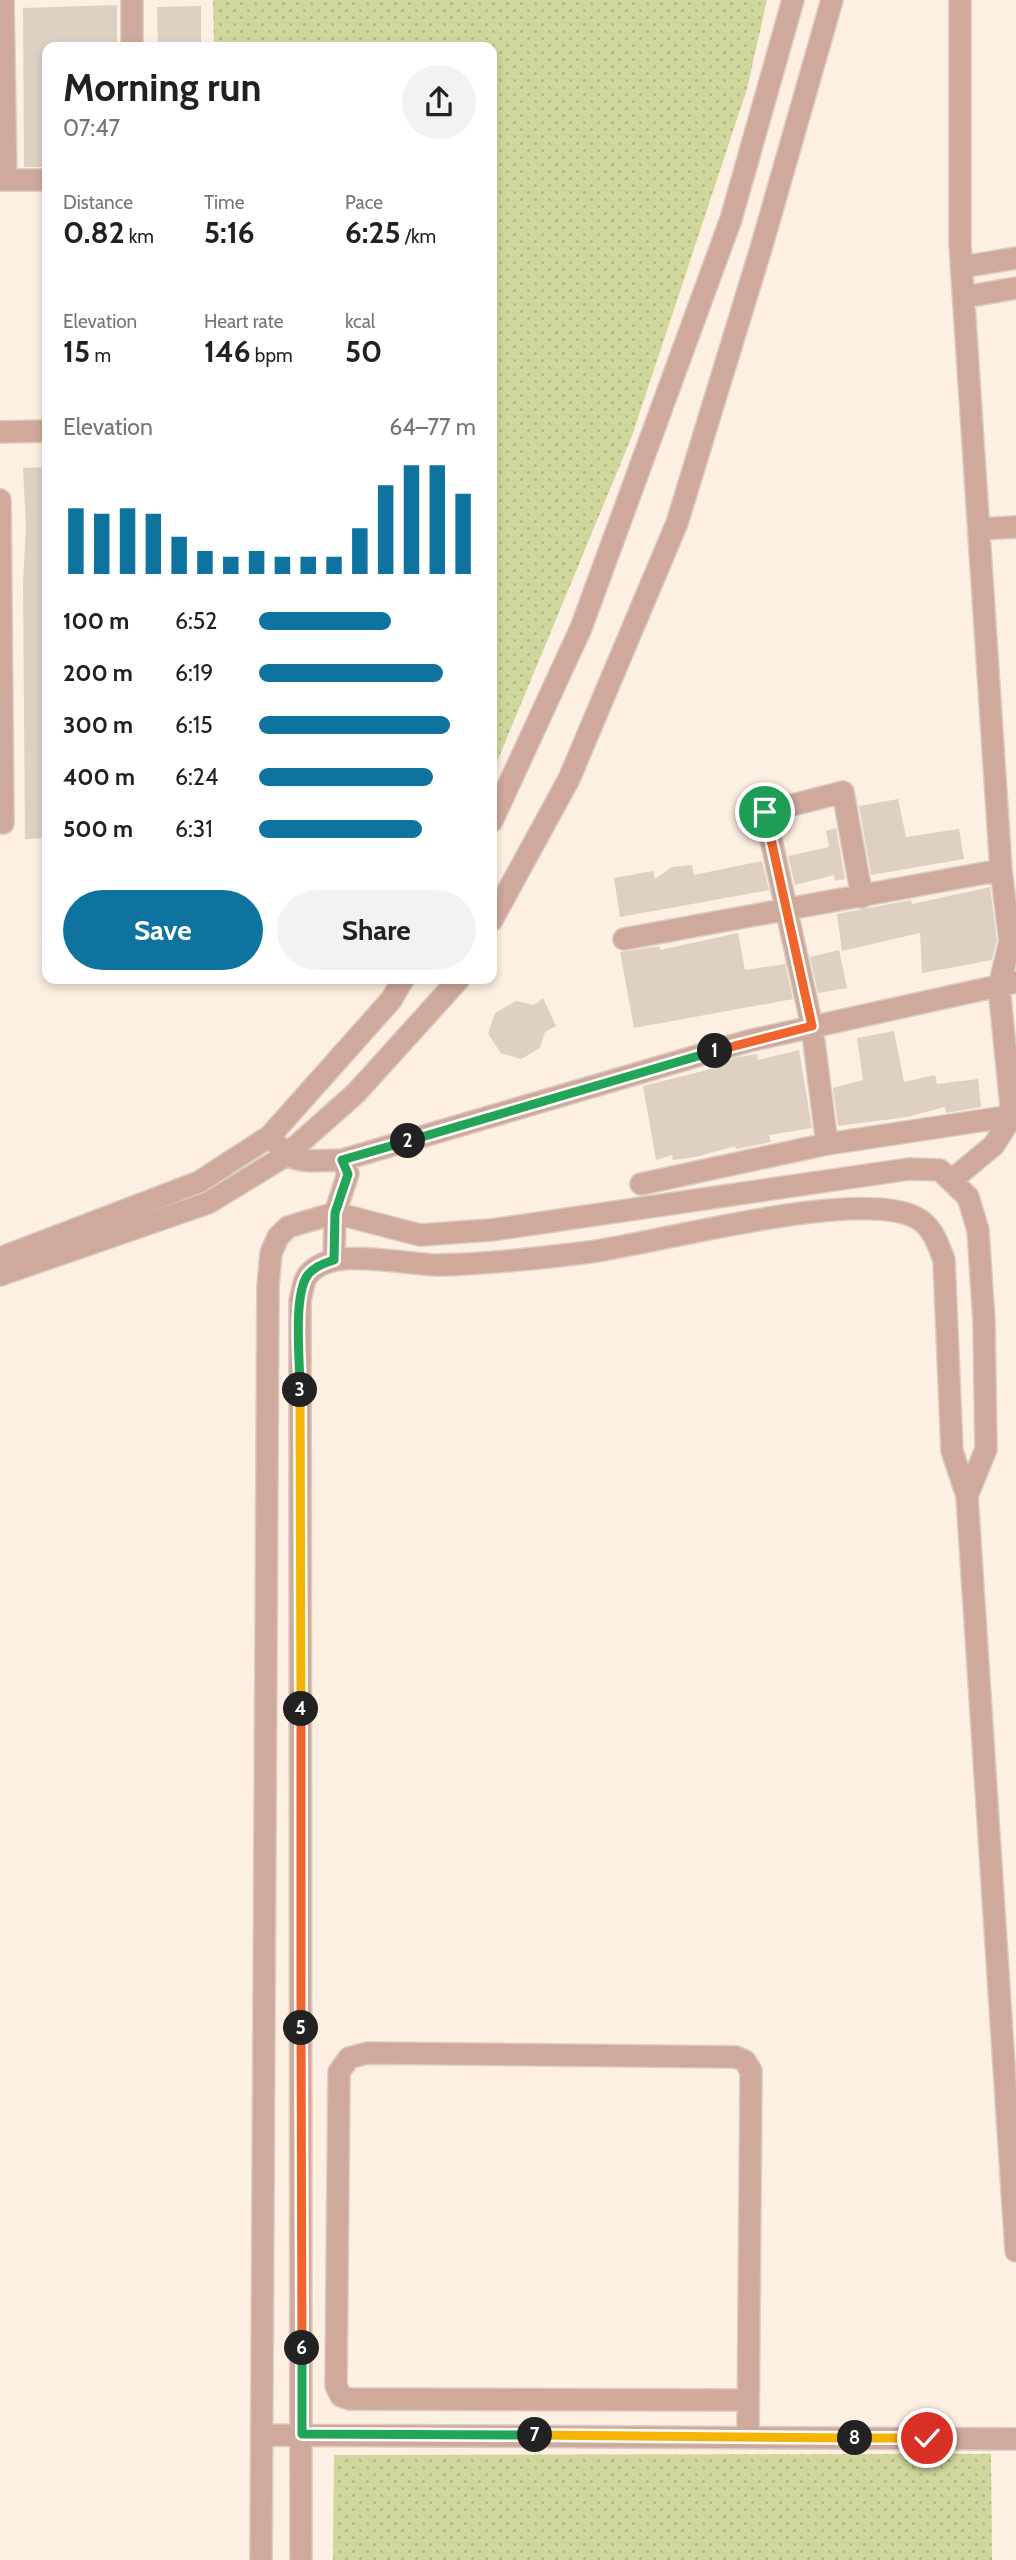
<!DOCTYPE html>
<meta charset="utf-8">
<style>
body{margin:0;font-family:Cabin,sans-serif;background:#f2f2f2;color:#202124;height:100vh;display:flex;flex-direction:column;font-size:26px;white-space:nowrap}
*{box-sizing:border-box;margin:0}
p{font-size:23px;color:#757577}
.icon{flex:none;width:38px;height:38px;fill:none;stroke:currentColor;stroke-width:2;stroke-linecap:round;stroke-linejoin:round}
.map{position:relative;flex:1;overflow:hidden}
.side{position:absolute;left:42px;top:42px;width:455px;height:942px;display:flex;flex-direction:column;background:#fff;border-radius:14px;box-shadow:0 4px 10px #0003}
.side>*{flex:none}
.pin{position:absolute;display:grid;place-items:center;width:60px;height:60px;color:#fff;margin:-30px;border:4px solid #fff;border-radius:50%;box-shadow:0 2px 7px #0007}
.km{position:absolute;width:35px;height:35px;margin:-18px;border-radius:50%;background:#222;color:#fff;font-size:19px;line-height:35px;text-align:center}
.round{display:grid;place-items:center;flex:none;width:74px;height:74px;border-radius:37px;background:#f2f2f2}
.summary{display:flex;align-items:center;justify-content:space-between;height:119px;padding:0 21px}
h1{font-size:38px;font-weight:700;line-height:52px}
.stats{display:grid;grid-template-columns:repeat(3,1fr);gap:10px;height:119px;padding:7px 21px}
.stats div{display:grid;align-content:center}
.stats b{font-size:30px;font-weight:700}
.stats small{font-size:19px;font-weight:400}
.stats p{font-size:19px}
.chart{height:196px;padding:14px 21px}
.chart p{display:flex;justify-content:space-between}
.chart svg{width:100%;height:126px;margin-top:7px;stroke:#0f739f;stroke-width:6}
.primary-button{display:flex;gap:14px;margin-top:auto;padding:14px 21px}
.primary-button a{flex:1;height:80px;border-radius:42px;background:#0f739f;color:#fff;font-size:28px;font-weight:700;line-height:80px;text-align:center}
.primary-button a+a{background:#f2f2f2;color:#202124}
ul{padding:0 21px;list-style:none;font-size:23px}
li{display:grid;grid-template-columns:112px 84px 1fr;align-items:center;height:52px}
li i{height:18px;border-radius:9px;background:#0f739f}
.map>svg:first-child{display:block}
</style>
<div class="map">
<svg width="1016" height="2560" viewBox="0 0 1016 2560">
<defs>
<pattern id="grass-dots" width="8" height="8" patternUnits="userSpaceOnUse" patternTransform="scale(1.75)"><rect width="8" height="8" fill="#d1d79c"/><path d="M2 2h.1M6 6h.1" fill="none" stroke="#b4b987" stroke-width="1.8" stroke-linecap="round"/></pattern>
</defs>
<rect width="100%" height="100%" fill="#fdefe1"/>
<path fill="url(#grass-dots)" d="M213 0H767L747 89 632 436 492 774V47H214Z
M991 2454 992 2560H333L334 2455Z"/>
<path fill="#ded0c3" d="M117 5V47H47V167H24L23 8Z
M201 6V47H158L157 7Z
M47 467V838L25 839 23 583 26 526 23 468Z
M898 799 906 837 959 829 964 859 871 875 859 806Z
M836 828 845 879 835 881 834 875 795 885 788 856 829 847 826 831Z
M762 861 769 890 620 917 614 878 653 871 655 879 672 867 692 865 694 875Z
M990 887 997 940 992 960 922 973 920 933 842 951 837 914 911 900 912 904Z
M738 933 745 970 785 964 793 999 634 1028 620 952 660 946V950Z
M839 950 847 988 818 993 810 957Z
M543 998 556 1026 545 1032 540 1048 521 1059 501 1053 488 1034 495 1013 516 1001 534 1005Z
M894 1031 904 1082 935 1075 937 1084 978 1079 981 1107 946 1113 945 1107 907 1117 838 1126 833 1088 863 1080 857 1038Z
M799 1050 812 1128 769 1135 771 1142 736 1149 735 1146 696 1157 673 1160 672 1155 656 1160 643 1086 723 1066 722 1062 738 1057 757 1054 758 1060Z"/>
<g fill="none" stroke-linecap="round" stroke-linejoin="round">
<g stroke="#d9ccc0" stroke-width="24">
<path id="minor" d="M3 0 6 180
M132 0V47
M0 180H47
M962 267 1016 258
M964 297 1016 288
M0 432 47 431
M0 500 3 823
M979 529 1016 527
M492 821 581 628 731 219 793 0
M492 920 569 779 677 523 762 245 832 0
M624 939 1001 870
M270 1136C295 1168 304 1160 342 1160L748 1041 1016 982
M827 1144 812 1026 765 812 843 792 862 897
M953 1179 994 1145 1012 1116 999 987 1010 941 1001 870 960 244V0
M641 1184 827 1144 1012 1116
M0 1258 199 1182 270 1136 391 1000 404 978
M334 1260 335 1213 348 1174 342 1160
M0 1275 208 1203 285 1156 356 1093 460 978
M967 1496 1016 2251
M748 2400 350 2399 341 2396 336 2386 339 2072 349 2058 367 2053 736 2057 745 2061 751 2071 748 2437
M262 2435 1016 2439
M261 2560 268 1286 271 1253 278 1237 288 1227 335 1213 420 1235 491 1230 909 1169 940 1170 968 1197 978 1230 984 1322 986 1449 967 1496 952 1451 944 1260C938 1244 932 1225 915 1217 854 1188 663 1242 590 1252 542 1258 490 1264 441 1265 407 1266 332 1244 308 1275 303 1281 302 1293 300 1301L301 2560"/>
</g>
<use href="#minor" stroke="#cfa99b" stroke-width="21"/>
</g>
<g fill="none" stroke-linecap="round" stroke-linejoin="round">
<g stroke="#fff" stroke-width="14">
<path id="split-1" d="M715 1051 812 1026 765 812"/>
</g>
<g stroke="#fff" stroke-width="14">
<path id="split-2" d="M408 1141 715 1051"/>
</g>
<g stroke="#fff" stroke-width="14">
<path id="split-3" d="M300 1390C300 1362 293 1298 307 1276 313 1267 324 1263 334 1260L335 1213 348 1174 342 1160 408 1141"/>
</g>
<g stroke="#fff" stroke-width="14">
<path id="split-4" d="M300 1390 301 1709"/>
</g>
<g stroke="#fff" stroke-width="14">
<path id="split-5" d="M301 1709V2028"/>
</g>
<g stroke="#fff" stroke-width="14">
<path id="split-6" d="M301 2028 302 2348"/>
</g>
<g stroke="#fff" stroke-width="14">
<path id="split-7" d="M302 2348V2434L535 2435"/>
</g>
<g stroke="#fff" stroke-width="14">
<path id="split-8" d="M535 2435 855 2438"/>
</g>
<g stroke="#fff" stroke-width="14">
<path id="split-9" d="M855 2438H927"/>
</g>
<use href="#split-1" stroke="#f0652b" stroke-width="9"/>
<use href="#split-2" stroke="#22a559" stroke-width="9"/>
<use href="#split-3" stroke="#22a559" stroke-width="9"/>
<use href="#split-4" stroke="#f5b400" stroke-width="9"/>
<use href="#split-5" stroke="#f0652b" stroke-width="9"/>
<use href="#split-6" stroke="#f0652b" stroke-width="9"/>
<use href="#split-7" stroke="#22a559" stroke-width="9"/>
<use href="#split-8" stroke="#f5b400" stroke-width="9"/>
<use href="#split-9" stroke="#f5b400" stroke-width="9"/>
</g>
</svg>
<div class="pin" style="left:765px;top:812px;background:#1e9e55"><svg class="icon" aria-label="arrive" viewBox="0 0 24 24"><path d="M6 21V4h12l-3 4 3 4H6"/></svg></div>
<div class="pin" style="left:927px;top:2438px;background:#d93025"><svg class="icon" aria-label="check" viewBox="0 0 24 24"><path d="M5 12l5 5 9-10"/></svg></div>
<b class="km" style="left:715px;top:1051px">1</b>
<b class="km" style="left:408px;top:1141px">2</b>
<b class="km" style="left:300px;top:1390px">3</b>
<b class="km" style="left:301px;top:1709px">4</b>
<b class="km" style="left:301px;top:2028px">5</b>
<b class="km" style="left:302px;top:2348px">6</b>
<b class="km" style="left:535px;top:2435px">7</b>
<b class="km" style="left:855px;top:2438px">8</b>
<section class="side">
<div class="summary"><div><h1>Morning run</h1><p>07:47</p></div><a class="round"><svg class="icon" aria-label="share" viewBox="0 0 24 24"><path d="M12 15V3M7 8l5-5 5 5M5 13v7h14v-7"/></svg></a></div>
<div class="stats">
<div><p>Distance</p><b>0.82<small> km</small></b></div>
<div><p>Time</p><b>5:16</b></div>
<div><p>Pace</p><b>6:25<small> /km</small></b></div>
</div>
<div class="stats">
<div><p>Elevation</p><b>15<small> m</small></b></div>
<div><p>Heart rate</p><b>146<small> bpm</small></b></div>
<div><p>kcal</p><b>50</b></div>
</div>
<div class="chart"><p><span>Elevation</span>64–77 m</p>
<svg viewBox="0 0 160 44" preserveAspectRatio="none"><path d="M5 44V21M15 44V23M25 44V21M35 44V23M45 44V31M55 44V36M65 44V38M75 44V36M85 44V38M95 44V38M105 44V38M115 44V28M125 44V13M135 44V6M145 44V6M155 44V16"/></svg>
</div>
<ul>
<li><b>100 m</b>6:52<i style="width:61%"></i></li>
<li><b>200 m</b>6:19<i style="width:85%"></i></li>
<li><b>300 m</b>6:15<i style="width:88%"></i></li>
<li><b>400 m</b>6:24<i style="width:80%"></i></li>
<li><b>500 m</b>6:31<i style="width:75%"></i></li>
</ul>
<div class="primary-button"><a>Save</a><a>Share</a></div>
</section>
</div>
